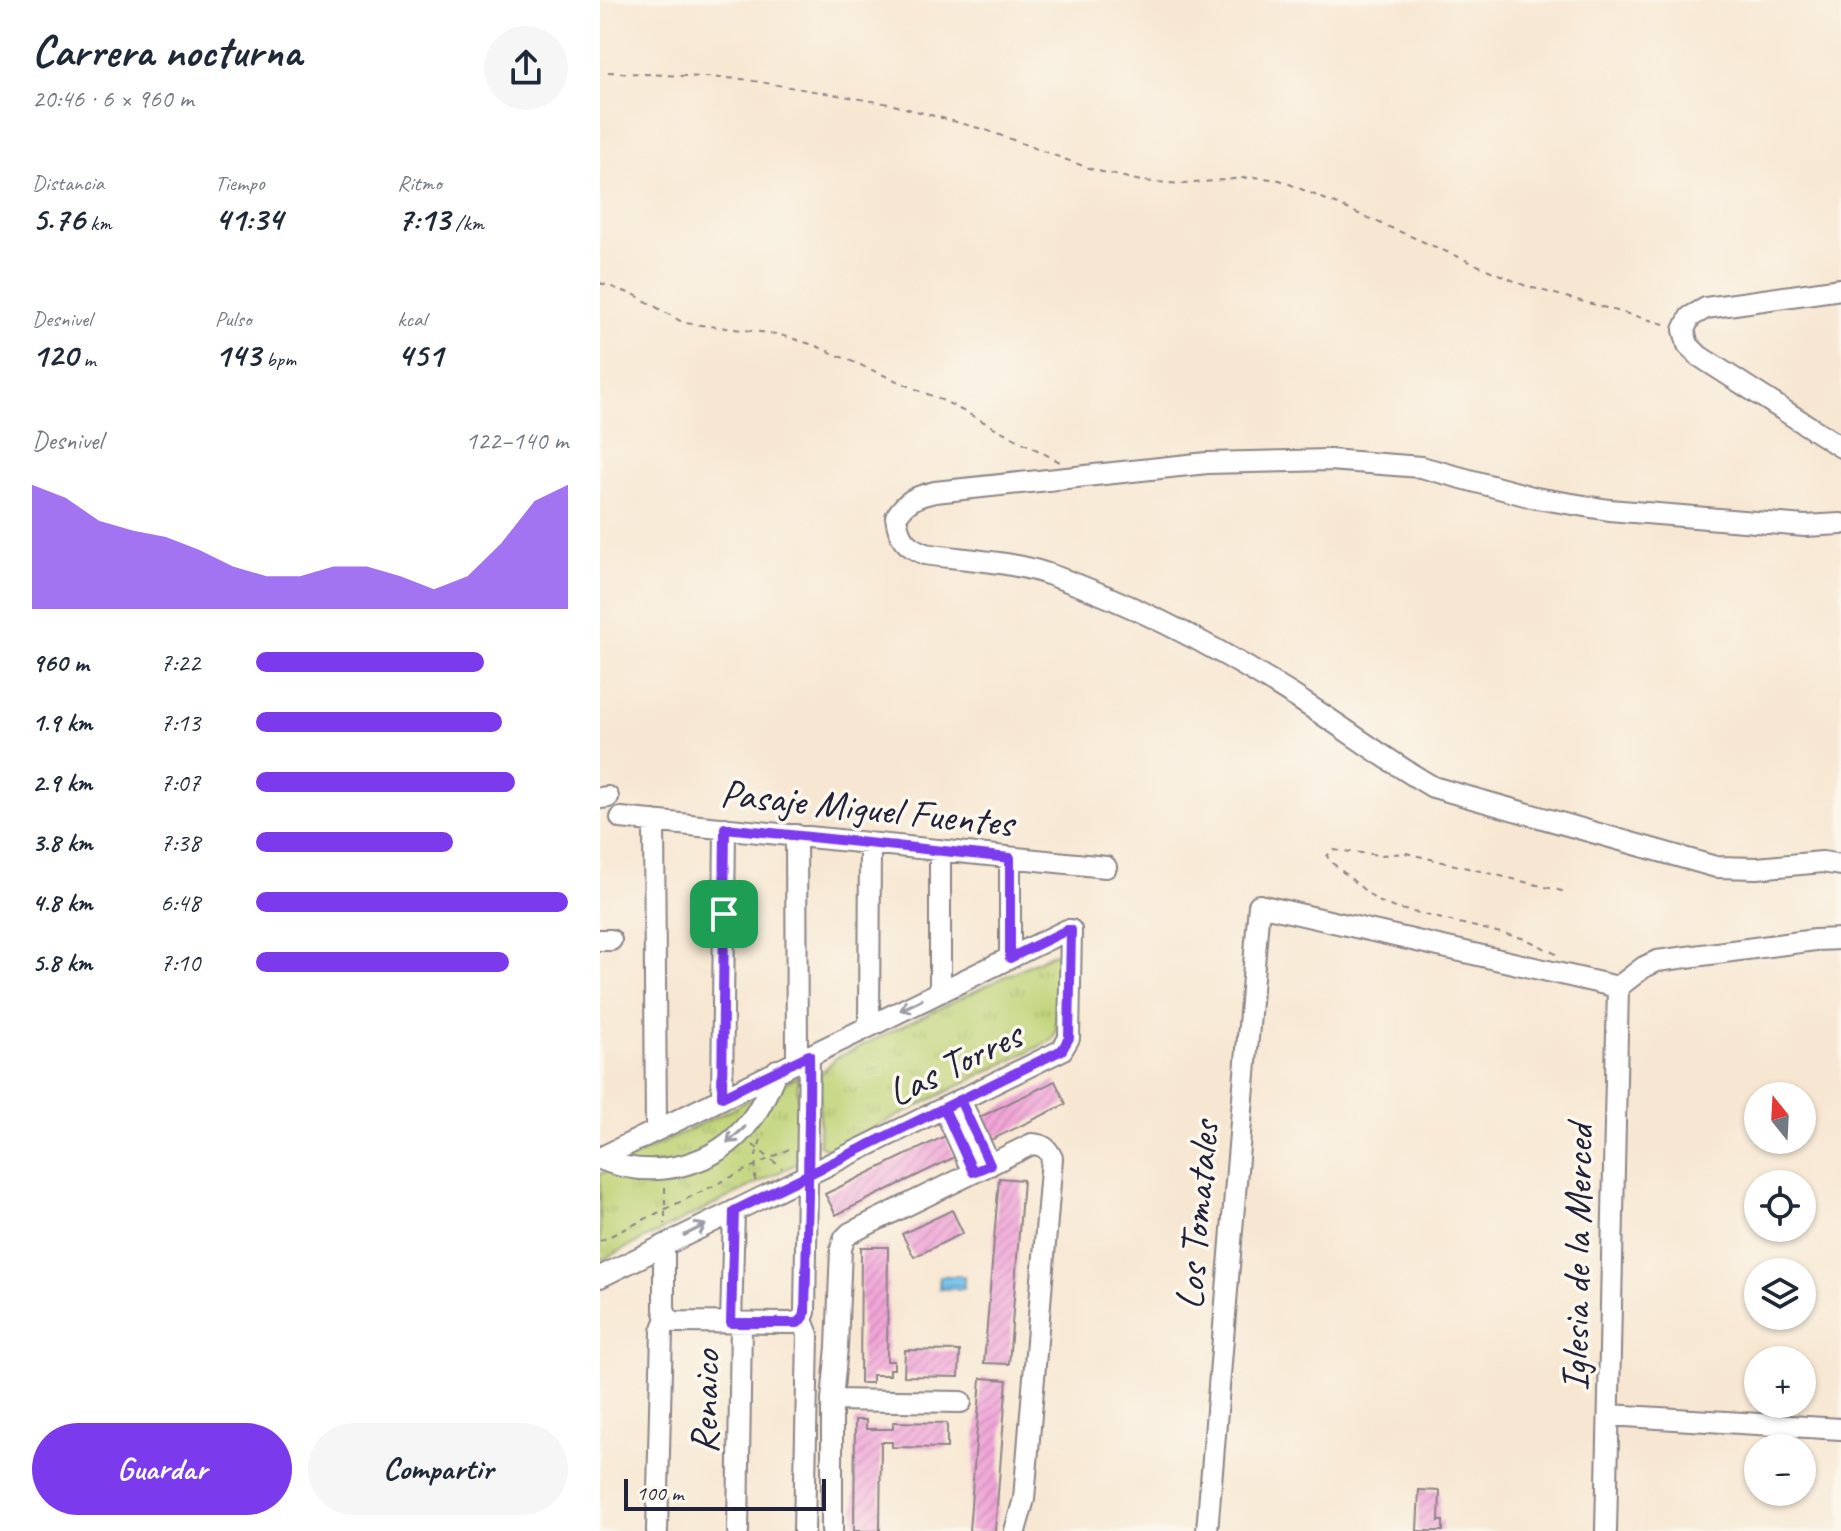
<!DOCTYPE html>
<html lang="es">
<meta charset="utf-8">
<style>
body{margin:0;font-family:Caveat,sans-serif;background:#f6f6f7;color:#1f2937;height:100vh;display:flex;flex-direction:column;font-size:30px;white-space:nowrap}
*{box-sizing:border-box;margin:0}
p{font-size:26px;color:#747a83}
.icon{flex:none;width:44px;height:44px;fill:none;stroke:currentColor;stroke-width:2;stroke-linecap:round;stroke-linejoin:round}
.map{position:relative;flex:1;overflow:hidden}
.details{display:flex;flex-direction:column;background:#fff;width:600px}
.details>*{flex:none}
.needle{width:52px;rotate:342deg}
.buttons{position:absolute;left:1144px;top:1082px;display:grid;gap:16px}
.buttons a{display:grid;place-items:center;width:72px;height:72px;border-radius:50%;background:#fff;box-shadow:0 2px 6px #0004;font-size:40px}
.scale{position:absolute;left:24px;bottom:20px;width:202px;box-sizing:border-box;padding-left:8px;border:4px solid #22223b;border-top:0;font-size:22px;line-height:28px;white-space:nowrap;color:#22223b;-webkit-text-stroke:6px #fbf7ec;paint-order:stroke}
.pin{position:absolute;display:grid;place-items:center;width:68px;height:68px;color:#fff;margin:-34px;border-radius:16px;box-shadow:0 4px 12px #0006}
.round{display:grid;place-items:center;flex:none;width:84px;height:84px;border-radius:42px;background:#f6f6f7}
.summary{display:flex;align-items:center;justify-content:space-between;height:136px;padding:0 32px}
h1{font-size:44px;font-weight:600;line-height:60px}
.metrics{display:grid;grid-template-columns:repeat(3,1fr);gap:12px;height:136px;padding:8px 32px}
.metrics div{display:grid;align-content:center}
.metrics b{font-size:34px;font-weight:600}
.metrics small{font-size:22px;font-weight:400}
.metrics p{font-size:22px}
.chart{height:224px;padding:16px 32px}
.chart p{display:flex;justify-content:space-between}
.chart svg{width:100%;height:144px;margin-top:8px;fill:#7c3aed;opacity:.7}
.action{display:flex;gap:16px;margin-top:auto;padding:16px 32px}
.action a{flex:1;height:92px;border-radius:48px;background:#7c3aed;color:#fff;font-size:32px;font-weight:600;line-height:92px;text-align:center}
.action a+a{background:#f6f6f7;color:#1f2937}
ul{padding:0 32px;list-style:none;font-size:26px}
li{display:grid;grid-template-columns:128px 96px 1fr;align-items:center;height:60px}
li i{height:20px;border-radius:10px;background:#7c3aed}
main{display:flex;flex:1;min-height:0}
.map>svg:first-child{display:block}
</style>
<main>
<section class="details">
<div class="summary"><div><h1>Carrera nocturna</h1><p>20:46 · 6 × 960 m</p></div><a class="round"><svg class="icon" aria-label="share" viewBox="0 0 24 24"><path d="M12 15V3M7 8l5-5 5 5M5 13v7h14v-7"/></svg></a></div>
<div class="metrics">
<div><p>Distancia</p><b>5.76<small> km</small></b></div>
<div><p>Tiempo</p><b>41:34</b></div>
<div><p>Ritmo</p><b>7:13<small> /km</small></b></div>
</div>
<div class="metrics">
<div><p>Desnivel</p><b>120<small> m</small></b></div>
<div><p>Pulso</p><b>143<small> bpm</small></b></div>
<div><p>kcal</p><b>451</b></div>
</div>
<div class="chart"><p><span>Desnivel</span>122–140 m</p>
<svg viewBox="0 0 160 44" preserveAspectRatio="none"><path d="M0 44V6L10 10L20 17L30 20L40 22L50 26L60 31L70 34L80 34L90 31L100 31L110 34L120 38L130 34L140 24L150 11L160 6V44z"/></svg>
</div>
<ul>
<li><b>960 m</b>7:22<i style="width:73%"></i></li>
<li><b>1.9 km</b>7:13<i style="width:79%"></i></li>
<li><b>2.9 km</b>7:07<i style="width:83%"></i></li>
<li><b>3.8 km</b>7:38<i style="width:63%"></i></li>
<li><b>4.8 km</b>6:48<i style="width:100%"></i></li>
<li><b>5.8 km</b>7:10<i style="width:81%"></i></li>
</ul>
<div class="action"><a>Guardar</a><a>Compartir</a></div>
</section>
<div class="map">
<svg width="1241" height="1531" viewBox="0 0 1241 1531">
<defs>
<pattern id="park-tufts" width="24" height="20" patternUnits="userSpaceOnUse" patternTransform="scale(2)"><rect width="24" height="20" fill="#bfd377"/><path d="M3 7l-1-3M5 7V3M7 7l1-3M15 17l-1-3M17 17v-4M19 17l1-3" fill="none" stroke="#a4b568"/></pattern>
<pattern id="water-rules" width="6" height="5" patternUnits="userSpaceOnUse" patternTransform="scale(2)"><rect width="6" height="5" fill="#6fc1eb"/><path d="M0 2.5h6" fill="none" stroke="#5b9cc0"/></pattern>
<pattern id="building-hatch" width="6" height="6" patternUnits="userSpaceOnUse" patternTransform="scale(2)"><rect width="6" height="6" fill="#f0a5d7"/><path d="M-1 1l2-2M0 6l6-6M5 7l2-2" fill="none" stroke="#ce8eb9"/></pattern>
</defs>
<rect width="100%" height="100%" fill="#fbf7ec"/>
<filter id="ink" filterUnits="userSpaceOnUse"><feTurbulence type="fractalNoise" baseFrequency=".0125" numOctaves="2"/><feDisplacementMap in="SourceGraphic" scale="16" xChannelSelector="R" yChannelSelector="G"/><feConvolveMatrix kernelMatrix="1 2 1 2 8 2 1 2 1" color-interpolation-filters="sRGB"/></filter>
<filter id="wash" filterUnits="userSpaceOnUse"><feTurbulence type="fractalNoise" baseFrequency=".006" numOctaves="4" result="noise"/><feDisplacementMap in="SourceGraphic" scale="32" xChannelSelector="R" yChannelSelector="G"/><feGaussianBlur stdDeviation="1.8" result="paint"/><feColorMatrix in="noise" values="0 0 0 0 0 0 0 0 0 0 0 0 0 0 0 0 0 1.4 0 .05"/><feComposite in="paint" operator="in"/></filter>
<g filter="url(#wash)">
<rect width="100%" height="100%" fill="#f7e7d2"/>
<path fill="url(#park-tufts)" stroke="#707a59" stroke-width="2" d="M454 953 458 956 456 1031 452 1040 229 1150 219 1145 220 1074 236 1058Z
M198 1076V1163L0 1261V1174Z"/>
<path fill="url(#water-rules)" stroke="#487293" stroke-width="2" d="M340 1276H364V1289H339Z"/>
<g id="blocks">
<path fill="url(#building-hatch)" d="M455 1081 466 1104 389 1141 378 1118Z
M345 1136 355 1157 236 1215 225 1194Z
M399 1178 423 1180 409 1364 384 1363Z
M352 1210 363 1233 314 1257 302 1234Z
M261 1247H288L287 1361H294V1369H290V1375H272V1383H260Z
M305 1350 360 1351 359 1377 304 1376Z
M381 1378 407 1380 395 1531H369Z
M255 1420H266V1429H293V1422L347 1423V1448L292 1447V1442H281L280 1531H254Z
M819 1490 840 1491 839 1521H843V1531H817Z"/>
</g>
</g>
<g filter="url(#ink)">
<use href="#blocks" fill-opacity="0" stroke="#8c8486" stroke-width="2"/>
<g fill="none" stroke-linecap="round" stroke-linejoin="round">
<g stroke="#8c8486" stroke-width="24">
<path id="minor" d="M1241 289 1106 308 1090 317 1084 330 1088 345 1099 356 1241 447
M1241 524 1205 526 1009 510 936 498 821 467 729 460 607 463 335 492C316 496 306 501 296 517 299 538 305 546 325 554 366 560 411 561 451 575 548 609 641 660 726 717 762 741 796 766 833 787L1116 867 1157 868 1222 862 1241 865
M0 798 8 797
M21 818 506 867
M54 821 56 1130
M196 835 197 1060
M340 850V991
M410 858V958
M0 940H11
M1018 987 1044 967 1057 961 1215 940 1241 939
M269 1026 270 843
M122 1097 125 828
M360 1100 390 1165
M344 1108 373 1172
M0 1158 467 930H471L469 1038 462 1050 0 1277
M0 1159C53 1181 116 1167 151 1120 163 1105 169 1087 177 1070
M67 1318 75 1322 193 1323 202 1320
M131 1323 134 1211
M232 1400 361 1402
M1009 1415 1241 1429
M57 1531 62 1331 67 1318 64 1309V1246
M138 1531 141 1323
M204 1531 208 1335 202 1320 205 1312 209 1055
M232 1531V1400L237 1347 241 1249 244 1239 250 1233 432 1144C444 1145 447 1148 452 1158L424 1499 415 1531
M607 1531 659 905 1018 987
M1006 1531 1018 987"/>
</g>
<path stroke="#8c8486" stroke-width="2" stroke-dasharray="6 6" stroke-linecap="butt" d="M8 72 142 79 290 104 386 130 494 170 541 181 584 184 653 177 680 180 926 286 1068 325
M0 283 35 295 84 323 177 334 214 345 346 402 460 462
M956 954 926 939 792 907 776 900 730 861 727 856 733 850 780 855 806 853 966 892
M153 1145 182 1168
M155 1181 156 1155 163 1133
M65 1187V1224
M0 1241 191 1148"/>
<use href="#minor" stroke="#fff" stroke-width="20"/>
</g>
<defs><path id="oneway-shaft" d="M-6 0H5M1.5-3L5.5 0L1.5 3" fill="none" stroke-width="1.6" stroke-linecap="round" stroke-linejoin="round" transform="scale(2)"/></defs>
<g stroke="#9c9ca7">
<use href="#oneway-shaft" transform="translate(311 1005) rotate(154)"/>
<use href="#oneway-shaft" transform="translate(136 1135) rotate(138)"/>
<use href="#oneway-shaft" transform="translate(95 1230) rotate(-26)"/>
</g>
</g>
<g fill="none" stroke-linecap="round" stroke-linejoin="round" filter="url(#ink)">
<g stroke="#fff" stroke-width="16">
<path id="route" d="M124 914 122 1097 209 1055C210 1101 208 1147 208 1194L205 1312 204 1317 198 1323H131L134 1211C204 1177 274 1143 344 1108L360 1100 390 1165 373 1172 344 1108 462 1050 469 1038 471 930H467L410 958V858L125 828 124 914"/>
</g>
<use href="#route" stroke="#7c3aed" stroke-width="10"/>
</g>
<g text-anchor="middle" stroke-width="7" stroke-linejoin="round" paint-order="stroke">
<g font-size="40" fill="#22223b" stroke="#fbf7ec">
<text transform="translate(267 807) rotate(6)" y="14">Pasaje Miguel Fuentes</text>
<text transform="translate(354 1063) rotate(-26)" y="14">Las Torres</text>
<text transform="translate(596 1215) rotate(-85)" y="14">Los Tomatales</text>
<text transform="translate(976 1258) rotate(-89)" y="14">Iglesia de la Merced</text>
<text transform="translate(104 1402) rotate(-89)" y="14">Renaico</text>
</g>
</g>
</svg>
<div class="buttons">
<a><svg class="needle" viewBox="-14 -14 28 28"><path d="M0-13l5 13h-10z" fill="#e53935"/><path d="M0 13l5-13h-10z" fill="#747a83"/></svg></a>
<a><svg class="icon" aria-label="locate" viewBox="0 0 24 24"><circle cx="12" cy="12" r="6"/><path d="M12 2v4M12 18v4M2 12h4M18 12h4"/></svg></a>
<a><svg class="icon" aria-label="layers" viewBox="0 0 24 24"><path d="M12 4l9 5-9 5-9-5zM3 14l9 5 9-5"/></svg></a>
<a>+</a>
<a>−</a>
</div>
<div class="scale">100 m</div>
<div class="pin" style="left:124px;top:914px;background:#1e9e55"><svg class="icon" aria-label="arrive" viewBox="0 0 24 24"><path d="M6 21V4h12l-3 4 3 4H6"/></svg></div>
</div>
</main>
